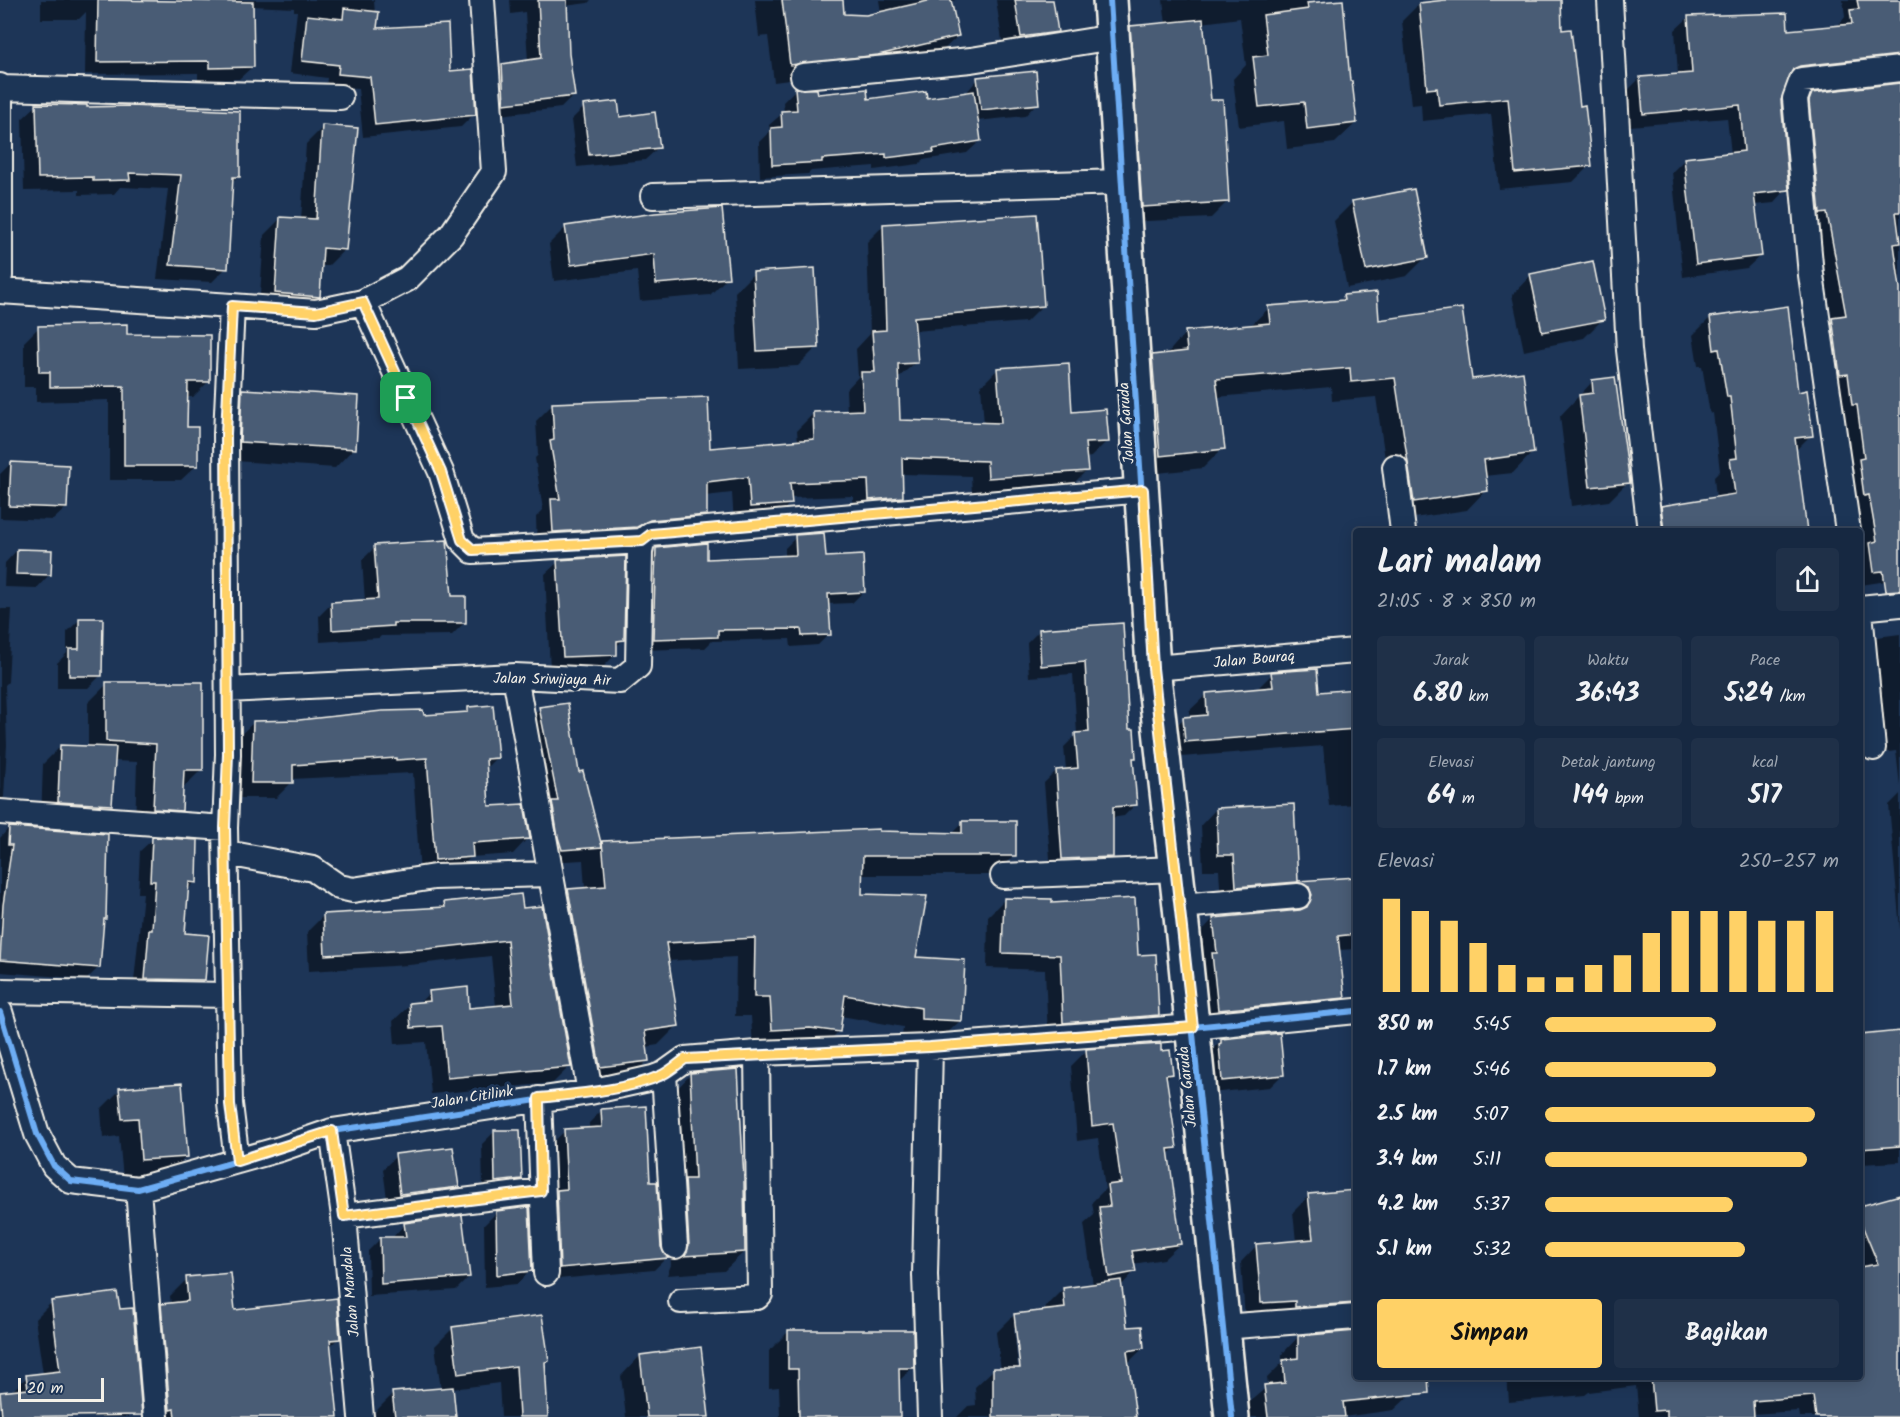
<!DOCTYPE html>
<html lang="id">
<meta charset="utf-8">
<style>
body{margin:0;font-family:Kalam,sans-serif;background:#1f3048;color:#f1f3f6;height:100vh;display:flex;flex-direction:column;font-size:22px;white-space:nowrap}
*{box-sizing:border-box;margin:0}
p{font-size:20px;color:#9ea6b1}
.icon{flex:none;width:33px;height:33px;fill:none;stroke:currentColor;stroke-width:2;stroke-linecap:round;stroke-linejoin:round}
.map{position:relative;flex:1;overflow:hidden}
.side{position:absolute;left:1353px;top:528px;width:510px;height:852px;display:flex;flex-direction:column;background:#162841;border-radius:6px;box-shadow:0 3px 15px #0003,0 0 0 2px #35445a}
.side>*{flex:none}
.scale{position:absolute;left:18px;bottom:15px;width:86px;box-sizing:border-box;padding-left:6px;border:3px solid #f4f1e8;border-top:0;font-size:16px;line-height:21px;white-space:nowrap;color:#f4f1e8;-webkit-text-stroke:4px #1d3557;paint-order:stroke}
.pin{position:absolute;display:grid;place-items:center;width:51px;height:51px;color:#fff;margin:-26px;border-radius:12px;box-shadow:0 3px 9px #0006}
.round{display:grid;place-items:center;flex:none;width:63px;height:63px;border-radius:6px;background:#1f3048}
.summary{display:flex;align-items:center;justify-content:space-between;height:102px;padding:0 24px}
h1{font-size:33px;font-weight:600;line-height:45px}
.metrics{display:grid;grid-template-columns:repeat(3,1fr);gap:9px;height:102px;padding:6px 24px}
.metrics div{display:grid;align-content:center;border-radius:6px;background:#1f3048;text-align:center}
.metrics b{font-size:26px;font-weight:600}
.metrics small{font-size:16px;font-weight:400}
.metrics p{font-size:16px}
.chart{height:168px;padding:12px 24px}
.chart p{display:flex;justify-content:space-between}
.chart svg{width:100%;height:108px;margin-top:6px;stroke:#ffd166;stroke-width:6}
.button{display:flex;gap:12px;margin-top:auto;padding:12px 24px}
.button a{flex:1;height:69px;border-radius:6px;background:#ffd166;color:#111;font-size:24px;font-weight:600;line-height:69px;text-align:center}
.button a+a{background:#1f3048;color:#f1f3f6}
ul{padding:0 24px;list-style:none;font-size:20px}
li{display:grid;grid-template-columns:96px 72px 1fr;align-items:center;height:45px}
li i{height:15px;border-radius:8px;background:#ffd166}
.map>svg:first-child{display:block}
</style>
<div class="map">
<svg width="1900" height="1417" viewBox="0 0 1900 1417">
<rect width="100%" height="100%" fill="#1d3557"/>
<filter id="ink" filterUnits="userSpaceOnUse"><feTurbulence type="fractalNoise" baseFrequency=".0167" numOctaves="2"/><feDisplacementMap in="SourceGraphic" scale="12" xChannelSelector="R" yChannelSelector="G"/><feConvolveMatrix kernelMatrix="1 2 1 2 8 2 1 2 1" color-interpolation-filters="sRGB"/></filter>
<g filter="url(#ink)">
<path fill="#0007" fill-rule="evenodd" d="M41 0H374L376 29 448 73 474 114 461 127 363 137 358 89 326 86 327 78 290 73 297 11H294V8L251 6 252 67 239 79 198 80V73L85 74 86 12 79 19H41Z
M510 0H591L588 3 565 6 568 55 574 95 561 108 491 116 490 78 502 65 528 62 525 12 511 14Z
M755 0H841L843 15 866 16 881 13 879 0H956L950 2 958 36 940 53 859 71 774 82 768 36 759 37Z
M996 0H1052L1056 31 1039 48 1004 54Z
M1163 0H1307L1348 82 1356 123 1335 143 1287 149 1284 121 1239 127 1233 79 1246 65 1240 18 1202 23 1210 101 1227 202 1211 218 1126 222 1115 44 1131 27 1166 24Z
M1452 0H1559L1561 31 1573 70 1590 165 1573 182 1499 189 1491 114 1422 121 1421 104 1411 105 1402 21 1419 4Z
M1843 0H1900V84L1898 73 1885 67 1788 78 1779 100 1787 189 1774 203 1754 205 1761 255 1747 268 1683 277 1672 172 1685 159 1731 154 1727 118 1630 126 1627 91 1640 78 1678 75 1675 30 1689 17 1787 31 1837 27 1845 17Z
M978 79 1037 103 1025 116 977 121 980 141 967 153 923 160 919 164 874 170V166L811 171 808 174 760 177 759 142 770 131 769 125 784 112 783 102 796 89 816 95 866 100H926L965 94Z
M1900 85V579L1861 585 1860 554 1864 550 1856 508 1846 474 1851 468 1844 417 1840 418 1819 332 1832 319 1800 108 1813 95Z
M37 105 85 109 238 177 231 184 226 268 212 282 157 279 168 189 120 187 114 194 79 195V190L24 191 22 119Z
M584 107 619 118 658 148 645 160 577 167 571 120Z
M323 127 345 249 328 266H321L319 296 302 313 259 310 264 235 281 218 301 220 306 144Z
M1353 202 1426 257 1407 276 1347 288 1334 221Z
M656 215 727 278 710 295 640 301 637 271 554 281 549 244 566 227Z
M884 225 1043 305 1026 322 914 331 916 362 897 379 899 422 984 424 981 386 997 370 1071 413 1107 441 1091 457 1085 458 1086 471 1070 487 972 494 971 476 901 474 902 497 885 513 853 516V496L790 498V503L774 520 734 523 732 493 705 496V514L689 530 537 548 536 517 543 510 535 458 538 455 536 421 552 405 709 449 798 442 797 430 813 414 847 412 846 390 858 377 856 349 870 334 867 242Z
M754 273 817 347 798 366 739 369 735 292Z
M1531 275 1603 319 1584 338 1524 351 1512 295Z
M1344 297 1471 380 1532 453 1513 473 1484 476 1486 490 1467 510 1394 521 1376 397 1332 401 1331 387 1217 397 1223 448 1203 468 1140 475 1133 376 1152 356 1166 355 1186 332 1250 326 1269 308 1339 302Z
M1710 318 1797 393 1811 435 1795 451 1805 531H1646L1645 525 1662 508 1716 499 1714 477 1720 471 1713 413 1710 414 1702 366H1698L1693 335Z
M39 327 126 335 208 382 193 397H187L186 429 197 465 181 480H109V400L36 402V387H24V342Z
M1592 382 1628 482 1609 501 1571 506 1560 416Z
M243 390 354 448 335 468 222 460 224 409Z
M11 463 66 508 53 520 0 518V474Z
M796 537 863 592 852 603 827 604 829 634 818 645 791 647 790 639 712 641 705 648 642 650 646 561 657 549 705 561 785 557V548Z
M375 547 451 598 465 622 452 635 381 636 379 638 320 642 319 616 332 603 365 601 362 560Z
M17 550 49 575 37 588 4 587 5 563Z
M558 562 623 640 616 647V654L603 667 550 669 545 574Z
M0 609H12L8 682 5 685 7 745 4 797 0 801Z
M80 619 100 676 88 688H57V663L67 653V632Z
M1122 625 1127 731 1134 758 1131 760 1136 804 1124 816 1111 818 1112 857 1100 869 1051 871 1044 783 1056 771 1066 770 1064 747 1077 734 1073 674 1029 677 1027 643 1039 631Z
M1900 634V786L1896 751 1874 754 1865 650 1877 637Z
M1272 674 1317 694 1356 690V804L1329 806 1323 746 1168 758 1166 736 1183 719 1190 718 1189 711 1207 694 1256 690Z
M107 684 201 770 182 789 181 810 162 829 135 827 137 762 113 761 111 804 93 822 41 819 43 764 61 746 88 747V703Z
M469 708 496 758 485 769 488 808 528 838 513 854 471 857 457 871 420 874 413 773 291 779V783L276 798H237L238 737 254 722 422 717 463 714Z
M540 709 578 774 600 845 603 842 877 833 951 834 963 822 1014 855 995 875H861V895L961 1020 941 1039 902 1038 903 1027 841 1016 839 1031 819 1051 753 1049 751 1016H735L736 957 667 961 677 1026 658 1045 646 1047 648 1060 628 1080 581 1086 549 910 569 891 585 889 583 860 550 862 527 721Z
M1900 794V930L1889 805Z
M1292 806 1296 883 1356 879V949L1338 950 1343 997 1328 1013 1203 1025 1198 935 1213 919 1297 912 1294 903 1221 902 1219 870H1203L1201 825 1216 809Z
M9 828 105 918 102 921 99 967 87 979 0 972V838Z
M153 839 195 882 187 891 184 934 203 980 190 992 133 991 143 893H138L140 851Z
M1004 900 1051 905 1137 956 1158 1015 1142 1031 1048 1038 1045 970 987 968 988 916Z
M445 903 522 910 569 1067 553 1083 431 1094 426 1042 395 1044 393 1021 410 1005 418 1004 430 992 468 1010 496 1007 491 956 409 965 309 971 307 932 324 915 439 909Z
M1900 1032V1162L1860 1164V1036Z
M1221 1040 1283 1074 1270 1087 1210 1093 1209 1053Z
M1086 1051 1160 1053 1172 1074 1165 1080 1175 1148 1167 1155 1180 1244 1164 1259 1133 1264 1134 1272 1121 1286 1126 1329 1143 1348 1128 1363 1135 1417H957L968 1406 976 1405 975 1387 993 1370H1001L996 1333 1014 1315 1046 1312 1045 1307 1063 1289 1093 1285 1084 1224 1094 1215 1092 1202 1105 1189 1098 1138 1077 1141 1071 1066ZM1014 1329H1017L1022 1375 1019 1376Z
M691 1074 744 1252 724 1271 667 1275 671 1265 666 1200 672 1094Z
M120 1090 186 1157 167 1176 123 1179 119 1136 103 1138 101 1109Z
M1356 1096V1180L1349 1103Z
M602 1110 648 1184 659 1247 666 1258 654 1270 548 1280 552 1143 565 1131 589 1129V1123Z
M495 1131 520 1179 507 1191 483 1194 482 1144Z
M396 1156 457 1187 444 1199 388 1206 383 1169Z
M1356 1191V1377H1409L1411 1394 1394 1410 1343 1417H1249L1248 1403 1268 1386 1267 1378 1282 1363V1354L1298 1337 1354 1333 1351 1325 1245 1319 1241 1262 1257 1245 1296 1242 1293 1212 1309 1196Z
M1860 1208 1900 1209V1417H1800L1799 1411 1752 1414 1753 1417H1639L1636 1386 1589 1392 1585 1395 1509 1402 1507 1377H1860Z
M496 1213 530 1271 517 1284 485 1287 484 1225Z
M405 1224 469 1277 456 1290 369 1296 368 1251 380 1239 392 1238Z
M187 1279 234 1312 339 1338 329 1347 337 1417H164L145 1323 162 1306 171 1305 170 1296Z
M52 1302 127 1310 128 1417H0V1393L11 1392 27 1377 43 1374 35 1319Z
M452 1329 547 1361 544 1364 547 1417H501L499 1383 452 1389 455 1417H376L375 1412 393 1394 441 1390 435 1346Z
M788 1332 913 1367 898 1382 899 1417H780L779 1387 769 1388V1351Z
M640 1356 708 1417H626L621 1376Z"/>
<path fill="#485b74" stroke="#f4f1e8" stroke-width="1.5" d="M98 0 253 2 254 67 210 68V61L97 62Z
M538 0H567L569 54 575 96 504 104 502 64 541 58Z
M782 0H843L844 14 866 15 932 0H951L959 36 878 55 790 65Z
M1015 0H1053L1058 32 1021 37Z
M1343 0 1350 81H1352L1357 123 1307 129 1304 102 1259 107 1253 57 1268 55 1263 15 1308 9 1307 3Z
M1445 0H1561L1562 30 1571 29 1580 106 1585 105 1592 166 1515 173 1508 98 1439 105 1437 88 1427 89 1419 3Z
M1857 0H1900V55L1800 66 1793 69 1781 100 1789 190 1754 194 1762 256 1696 264 1684 158 1744 151 1740 105 1643 114 1640 77 1692 73 1688 16 1787 13 1788 30 1852 24 1850 10 1859 9Z
M344 8 379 12 377 28 448 24 450 71 473 69 476 115 375 125 370 77 338 74 339 65 302 61 307 15 343 19Z
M1203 19 1211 100H1223L1229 202 1142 207 1130 26Z
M1036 71 1039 104 981 110 977 77Z
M1900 83V212H1896L1900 243 1894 244 1900 288V590L1886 591 1883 571 1874 572 1870 543 1877 541 1869 495 1864 496 1859 459 1864 458 1857 405H1852L1848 374 1840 375 1832 317 1846 315 1827 213 1820 214 1809 101 1812 93Z
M795 88 817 89 818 94 867 89 868 99 926 91 927 98 974 91 981 141 933 149 934 152 886 158V154L822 159V162L772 165 771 128 782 127 781 111 797 110Z
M618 101 620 117 655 112 660 148 589 155 583 105Z
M36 104 87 105V107L131 106 240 111V177H233L228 269 170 265 181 175 129 173 130 180 93 181V177L38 178Z
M322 125 358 128 346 250 323 248 320 297 275 293 280 217 316 219Z
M1414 189 1428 258 1366 270 1352 201Z
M722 208 729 278 656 284 654 254 571 265 565 226 655 213Z
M1037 214 1044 306 914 317 918 363 898 364 900 420 1001 423 997 368 1069 363 1072 412 1106 409 1109 442 1085 443 1088 471 988 478 987 461 902 458 903 497 869 500 868 480 790 483 792 504 750 507 748 477 707 482V515L650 520 637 527 553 532 551 499H560L550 441 554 440 552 403 708 397 710 448 814 439 813 412 863 410 861 372H875L872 331 886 330 883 224Z
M1593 261 1605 320 1542 332 1530 274Z
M815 268 819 348 757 351 753 272Z
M1377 292 1379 320 1462 308 1472 379 1523 372 1534 453 1484 460 1488 491 1414 502 1395 378 1351 382 1350 368 1216 379 1225 449 1160 456 1152 355 1187 351 1185 331 1270 323 1268 306 1344 300 1343 295Z
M1788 306 1798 392 1807 390 1813 436 1795 438 1807 531H1664L1661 506 1735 494 1730 459 1737 458 1730 397H1727L1719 349 1714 350 1710 317Z
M127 324V334L210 335V382H188L187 427H198V466H124V386L50 387V372H39L38 326Z
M1615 377 1630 483 1590 487 1579 395 1593 393 1592 380Z
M242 389 359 396 356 449 240 442Z
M11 462 69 465 67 508 9 506Z
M824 533 826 557 863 555 865 592 828 594 831 635 802 636 801 629 718 630V637L653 639 656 548 707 543V559L796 555 795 535Z
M447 540 452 596H466V623H393V626L332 630 331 602 378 599 374 545Z
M17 549 52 550 51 575 16 574Z
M626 556 624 640 617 641V655L563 657 557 560Z
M79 618H103L102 676H69V649H79Z
M1123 623 1129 729H1134L1136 758H1133L1137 805 1113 807V857L1062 859 1056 770 1078 768 1075 733 1089 732 1085 662 1041 666 1039 629Z
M1317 669 1319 692 1356 689V729L1185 742 1183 717 1207 715 1206 693 1273 687 1271 672Z
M106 682H203V770H184L182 811 153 809 156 744 106 741Z
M568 703 579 772 583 771 602 847 562 850 558 837 552 801H558L539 707Z
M493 705 498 758 486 759 489 806 524 804 530 839 472 843 473 857 435 860 427 758 396 760V758L293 765V783H251L253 721 299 720 382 711 423 710 424 715 468 712V707Z
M60 745 116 747 112 805 58 802Z
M1294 804 1298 881 1356 877V934L1338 936 1345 998 1218 1010 1212 953H1217L1213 918 1300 910 1307 907 1312 895 1309 887 1297 882 1236 887 1234 855H1218L1216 808Z
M962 821H1016V856H863L862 894 927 896 916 957 965 960 962 1021 921 1019V1008L845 995 840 1032 810 1028 772 1030 770 997H754L755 938 666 943 679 1026 645 1031 649 1061 600 1067 568 889 606 886 602 841 879 829V831L962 833Z
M9 827 108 834 106 919H104L100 968 0 960 3 905 12 845H8Z
M152 837 198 840 197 883 189 882 185 933 209 935 205 980 145 979 149 930H152L155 881H150Z
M521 894 523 908 542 906 571 1067 447 1078 442 1026 411 1028 409 1003 430 1001 429 991 468 987 469 1008 513 1004 507 940 427 949 325 955 323 914 445 907 444 902Z
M1004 898 1052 899V903L1135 898 1138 955 1156 954 1159 1015 1063 1023 1060 955 1002 953Z
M1900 1031V1146L1860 1149V1035Z
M1280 1033 1284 1075 1222 1081 1219 1044 1221 1043V1039Z
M1161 1044V1051L1170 1050 1173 1074 1166 1075 1177 1148 1168 1149 1181 1244 1132 1251 1136 1272 1109 1277 1099 1207 1110 1206 1107 1185 1121 1183 1113 1123 1092 1126 1086 1049Z
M738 1069 744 1180 745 1252 684 1256 689 1245 685 1179H695L690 1073Z
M182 1083 188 1157 141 1160 138 1118 122 1119 119 1088Z
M646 1106 650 1182H657L661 1247 668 1258 560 1268 557 1190 567 1189 564 1129 602 1127 601 1109Z
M494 1130H520L522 1179 495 1182Z
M453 1147 459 1187 400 1194 395 1154Z
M1356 1190V1303L1295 1307V1301L1261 1303 1256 1244 1313 1239 1308 1194Z
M1900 1195V1417H1816L1813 1396 1753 1401 1754 1417H1667V1410L1654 1411 1651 1377H1860V1267L1878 1264 1860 1220V1206Z
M529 1207 532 1271 497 1275 496 1211Z
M462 1215 470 1277 381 1284 380 1237H406L404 1223Z
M231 1273 235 1310 337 1298 340 1339 330 1340 338 1417H175L174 1409 170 1410 161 1304 188 1301 186 1277Z
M1121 1280 1127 1327 1142 1326 1144 1348 1127 1351 1136 1417H993V1368H1020L1014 1314 1065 1308 1063 1288Z
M117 1292 120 1309 133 1308 142 1415 2 1417 0 1392 28 1389 26 1375 60 1371 51 1301Z
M542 1315 549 1361 545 1362 548 1417H519L516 1366 458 1374 452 1327Z
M788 1330H913L914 1368H899L900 1417H799L798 1369H788Z
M1356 1331V1377H1428L1429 1393 1343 1402 1345 1417H1268L1264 1385 1285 1383 1283 1360 1298 1358V1336Z
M701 1347 709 1417H647L640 1355Z
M453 1387 456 1417H395L392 1392Z"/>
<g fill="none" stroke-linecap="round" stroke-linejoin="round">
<g stroke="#f4f1e8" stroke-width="28">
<path id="street" d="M1610 0 1629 350 1650 531
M803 76 971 60 1113 37
M0 86V276
M0 88 340 97
M653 196 1122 182
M0 291 232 306 226 434 228 754 225 828 230 1104 237 1161
M363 302 441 472 462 540 473 551 642 541
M232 306 316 312 363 302 407 279 451 235 494 172 482 0
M1395 467 1403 531
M1848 531 1811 275 1795 99 1802 80 1900 69
M1860 608 1900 604
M1860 612 1873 748
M1153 668 1356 651
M515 676 590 1092
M228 690 515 676 620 681 638 666 640 552 642 541 651 534 1143 490
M0 812 225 828
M227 853 313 869 339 887 353 890 434 877 550 874
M1003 876 1176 869
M1180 906 1298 896
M0 991 228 995
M0 1012 37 1134 54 1166 71 1181 138 1189 280 1149 332 1131 590 1092 653 1078 664 1074 685 1059 757 1053 930 1047 1193 1027 1356 1011
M930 1047 925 1275 930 1417
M664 1074 675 1246
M539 1099 546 1273
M332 1131 344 1216 361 1417
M138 1189 156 1417
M344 1216 541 1191
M681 1301 757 1297 760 1294 757 1053
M1222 1327 1356 1317"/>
</g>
<g stroke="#f4f1e8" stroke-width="38">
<path id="secondary" d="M1110 0 1153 668 1180 906 1232 1417"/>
</g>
<use href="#street" stroke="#1d3557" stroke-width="24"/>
<use href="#secondary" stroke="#1d3557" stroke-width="33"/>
<g stroke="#1d3557" stroke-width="10">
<path id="cycleway" d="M1110 0 1153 668 1180 906 1232 1417
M0 1012 37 1134 54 1166 71 1181 138 1189 280 1149 332 1131 590 1092 653 1078 664 1074 685 1059 757 1053 930 1047 1193 1027 1356 1011"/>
</g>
<use href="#cycleway" stroke="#6dadf4" stroke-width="6"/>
</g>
</g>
<g fill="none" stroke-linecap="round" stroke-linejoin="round" filter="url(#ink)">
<g stroke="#fff" stroke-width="12">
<path id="route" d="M363 302 441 472 462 540 473 550 642 541 651 534 1143 490 1153 668 1193 1027 930 1047 685 1059C678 1064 670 1071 662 1075 629 1090 576 1094 539 1098L541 1191 344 1216 332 1131 237 1161 230 1104 225 828 228 754 226 434 232 306 316 312Z"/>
</g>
<use href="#route" stroke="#ffd166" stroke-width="8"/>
</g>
<g text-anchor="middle" stroke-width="6" stroke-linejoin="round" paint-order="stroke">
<g font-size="15" fill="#f4f1e8" stroke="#1d3557">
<text transform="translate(1126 423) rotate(-94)" y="5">Jalan Garuda</text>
<text transform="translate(1254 659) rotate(-5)" y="5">Jalan Bouraq</text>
<text transform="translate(552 679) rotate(1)" y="5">Jalan Sriwijaya Air</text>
<text transform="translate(1187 1087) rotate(-96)" y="5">Jalan Garuda</text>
<text transform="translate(472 1097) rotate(-9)" y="5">Jalan Citilink</text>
<text transform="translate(350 1292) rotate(-95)" y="5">Jalan Mandala</text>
</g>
</g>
</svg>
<div class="scale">20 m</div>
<div class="pin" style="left:406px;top:398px;background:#1e9e55"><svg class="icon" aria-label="arrive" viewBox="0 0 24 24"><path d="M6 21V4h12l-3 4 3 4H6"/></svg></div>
<section class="side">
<div class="summary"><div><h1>Lari malam</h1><p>21:05 · 8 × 850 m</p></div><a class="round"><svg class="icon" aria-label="share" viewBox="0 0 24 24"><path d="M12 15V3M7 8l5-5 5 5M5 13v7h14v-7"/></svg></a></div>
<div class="metrics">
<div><p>Jarak</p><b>6.80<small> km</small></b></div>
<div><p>Waktu</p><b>36:43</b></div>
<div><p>Pace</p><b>5:24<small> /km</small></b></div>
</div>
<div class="metrics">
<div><p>Elevasi</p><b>64<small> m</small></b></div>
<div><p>Detak jantung</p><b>144<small> bpm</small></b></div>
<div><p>kcal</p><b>517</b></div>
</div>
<div class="chart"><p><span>Elevasi</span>250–257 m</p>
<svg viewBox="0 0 160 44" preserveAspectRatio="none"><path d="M5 44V6M15 44V11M25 44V15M35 44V24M45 44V33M55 44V38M65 44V38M75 44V33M85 44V29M95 44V20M105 44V11M115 44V11M125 44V11M135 44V15M145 44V15M155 44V11"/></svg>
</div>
<ul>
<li><b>850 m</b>5:45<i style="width:58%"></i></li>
<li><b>1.7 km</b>5:46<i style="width:58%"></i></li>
<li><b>2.5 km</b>5:07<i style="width:92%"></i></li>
<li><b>3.4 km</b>5:11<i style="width:89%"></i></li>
<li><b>4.2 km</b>5:37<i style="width:64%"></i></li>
<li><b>5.1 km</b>5:32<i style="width:68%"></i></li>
</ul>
<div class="button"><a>Simpan</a><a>Bagikan</a></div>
</section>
</div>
